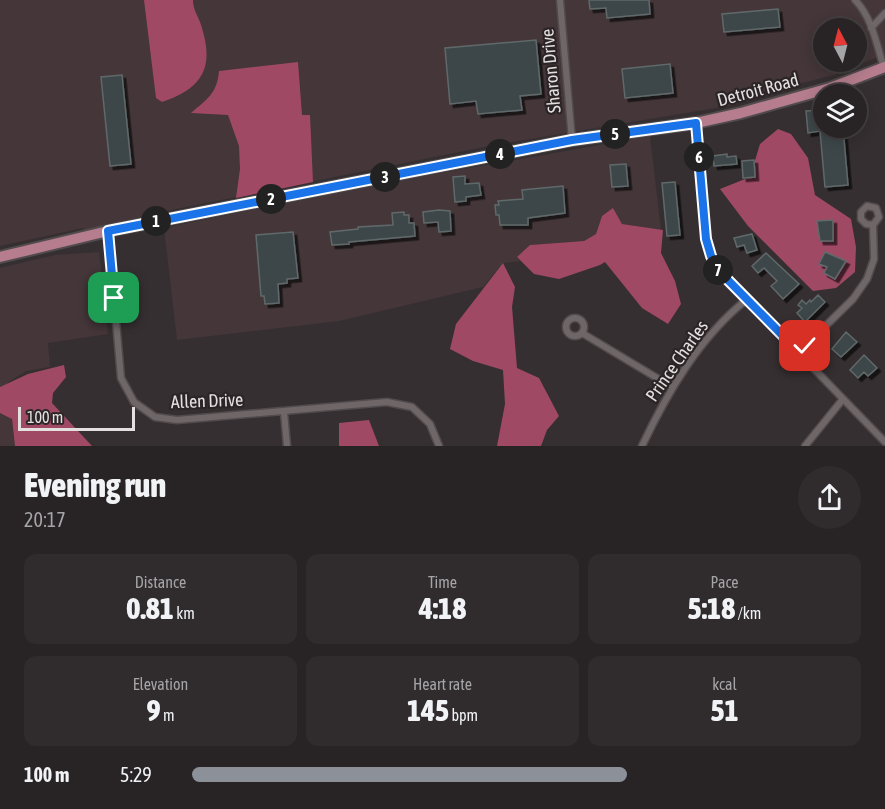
<!DOCTYPE html>
<style>
body{margin:0;font-family:"Asap Condensed",sans-serif;background:#302b2d;color:#f1f3f6;height:100vh;display:flex;flex-direction:column;font-size:22px;white-space:nowrap}
*{box-sizing:border-box;margin:0}
p{font-size:20px;color:#a5a4a7}
.icon{flex:none;width:33px;height:33px;fill:none;stroke:currentColor;stroke-width:2;stroke-linecap:round;stroke-linejoin:round}
.map{position:relative;height:446px;overflow:hidden}
.panel{display:flex;flex-direction:column;background:#282325;flex:1}
.panel>*{flex:none}
.needle{width:39px;rotate:353deg}
.fabs{position:absolute;left:813px;top:18px;display:grid;gap:12px}
.fabs a{display:grid;place-items:center;width:54px;height:54px;border-radius:50%;background:#282325;box-shadow:0 3px 15px #0003,0 0 0 2px #444042;font-size:30px}
.scale{position:absolute;left:18px;bottom:15px;width:117px;box-sizing:border-box;padding-left:6px;border:3px solid #e4dfe0;border-top:0;font-size:16px;line-height:21px;white-space:nowrap;color:#e4dfe0;-webkit-text-stroke:4px #2c2527;paint-order:stroke}
.pin{position:absolute;display:grid;place-items:center;width:51px;height:51px;color:#fff;margin:-26px;border-radius:12px;box-shadow:0 3px 9px #0006}
.km{position:absolute;width:30px;height:30px;margin:-15px;border-radius:50%;background:#222;color:#fff;font-size:16px;line-height:30px;text-align:center}
.round{display:grid;place-items:center;flex:none;width:63px;height:63px;border-radius:32px;background:#302b2d}
.head{display:flex;align-items:center;justify-content:space-between;height:102px;padding:0 24px}
h1{font-size:33px;font-weight:800;line-height:45px}
.figures{display:grid;grid-template-columns:repeat(3,1fr);gap:9px;height:102px;padding:6px 24px}
.figures div{display:grid;align-content:center;border-radius:12px;background:#302b2d;text-align:center}
.figures b{font-size:30px;font-weight:800}
.figures small{font-size:16px;font-weight:400}
.figures p{font-size:16px}
ul{padding:0 24px;list-style:none;font-size:20px}
li{display:grid;grid-template-columns:96px 72px 1fr;align-items:center;height:45px}
li i{height:15px;border-radius:8px;background:#8c9099}
.map>svg:first-child{display:block}
</style>
<div class="map">
<svg width="885" height="446" viewBox="0 0 885 446">
<defs>
<filter id="shadow"><feDropShadow dx="3.5" dy="3.5" stdDeviation="0" flood-color="#0009"/></filter>
</defs>
<rect width="100%" height="100%" fill="#362f31"/>
<path fill="#443639" fill-rule="evenodd" d="M0 0H885V54L834 75 794 85 784 91 728 106 489 146 161 212V215L84 231 83 228 0 246ZM824 28H856V62H824Z
M650 136 661 230 622 224 613 209 602 216 596 234 584 241 530 245 517 258 520 261 503 263 483 287 339 321 177 340 164 228 391 182Z
M99 252 108 334 48 343 50 367 26 371 7 383 15 446H0V268L55 255Z"/>
<path fill="#9f4965" d="M144 0H193C193 9 197 14 200 22 215 65 205 88 162 102L156 98Z
M298 62 302 115H310L313 182 236 198 240 169 239 146 228 115 191 113C207 99 217 94 219 71Z
M778 129 791 134 808 158 815 195 851 219 856 247 855 272 836 288 813 291 748 226 720 189 750 177 760 144Z
M613 208 622 224 663 230 661 253 675 281 681 304 668 324 642 308 605 262 600 265 559 279 534 274 517 257 530 245 584 241 596 234 602 216Z
M503 263 515 287 512 307 517 368 539 378 559 416 547 430 541 446H497L505 404 503 370 473 361 450 349 456 324Z
M64 365 66 377 53 393 52 403 92 446H15L12 419 0 413V387L28 374Z
M369 420 379 446H339V423Z"/>
<path fill="#3e4648" stroke="#60696a" stroke-width="1.5" filter="url(#shadow)" d="M589 0H649L650 14 607 18 606 8 590 9Z
M778 9 780 27 724 32 722 14Z
M536 40 541 94 520 96 522 110 478 114 476 101 450 104 445 48Z
M670 64 673 93 625 98 622 69Z
M122 75 131 164 110 166 101 77Z
M824 110V128H843L848 185 825 187 820 131 808 133 806 111Z
M727 154V157L736 156 737 164 714 166 713 156Z
M754 160 755 177 743 178 742 161Z
M626 164 628 186 612 187 610 165Z
M465 176V184L479 183 481 195 466 197V201L455 202 453 177Z
M675 182 680 235 667 236 662 183Z
M563 186 565 213 528 218V225H500L499 215H496L495 205H499L498 201 523 199 522 190Z
M439 210 450 211 451 231 439 232 438 222 424 223 423 212Z
M404 212V215H409V223H414L415 236 349 242V244L332 245 330 232 358 229V227L393 225 392 213Z
M833 220V241H820L817 221Z
M293 232 298 278 287 279V283L278 284 279 303 265 304 264 296H261L256 235Z
M752 234 757 250 747 253 744 245 737 247 734 238Z
M825 252 846 261 835 279 824 273 827 267 819 264Z
M766 253 799 284 783 299 771 286 777 281 764 268 758 273 752 266Z
M818 295 825 302 805 322 797 313 802 308 798 305 802 300 806 304 810 300 811 302Z
M846 332 857 342 841 357 832 349Z
M864 355 877 368 868 376 864 372 858 378 850 370Z"/>
<g fill="none" stroke-linecap="round" stroke-linejoin="round">
<g stroke="#514b4d" stroke-width="9">
<path id="street" d="M560 0 572 140
M855 0C872 17 877 46 884 68
M871 28 885 13
M696 123 707 239 711 256 717 269 885 442
M108 231 121 378 134 402 155 417 177 420 387 402 412 407 430 424 439 446
M566 327a9 9 0 1 1 18 0a9 9 0 1 1-18 0Z
M582 333 672 387
M799 352 853 299 867 279 874 259 873 225 879 217 876 208 867 206 861 212V219L866 224 873 225
M284 412 287 446
M642 446C667 393 699 338 746 300
M805 446 843 399"/>
</g>
<g stroke="#514b4d" stroke-width="14">
<path id="primary" d="M0 257 108 231 572 140 696 123 741 113 830 88 885 67"/>
</g>
<use href="#street" stroke="#6f6668" stroke-width="6"/>
<use href="#primary" stroke="#b57d8d" stroke-width="10"/>
</g>
<g fill="none" stroke-linecap="round" stroke-linejoin="round">
<g stroke="#fff" stroke-width="12">
<path id="route" d="M114 298 108 231 572 140 696 123 706 239 711 256 717 269 799 352 805 346"/>
</g>
<use href="#route" stroke="#1a73e8" stroke-width="8"/>
</g>
<g text-anchor="middle" stroke-width="4.5" stroke-linejoin="round" paint-order="stroke">
<g font-size="18" fill="#e4dfe0" stroke="#2c2527">
<text transform="translate(551 71) rotate(-95)" y="6">Sharon Drive</text>
<text transform="translate(758 90) rotate(-15)" y="6">Detroit Road</text>
<text transform="translate(677 361) rotate(-55)" y="6">Prince Charles</text>
<text transform="translate(207 401) rotate(-2)" y="6">Allen Drive</text>
</g>
</g>
</svg>
<div class="fabs">
<a><svg class="needle" viewBox="-14 -14 28 28"><path d="M0-13l5 13h-10z" fill="#e53935"/><path d="M0 13l5-13h-10z" fill="#a5a4a7"/></svg></a>
<a><svg class="icon" aria-label="layers" viewBox="0 0 24 24"><path d="M12 4l9 5-9 5-9-5zM3 14l9 5 9-5"/></svg></a>
</div>
<div class="scale">100 m</div>
<div class="pin" style="left:114px;top:298px;background:#1e9e55"><svg class="icon" aria-label="arrive" viewBox="0 0 24 24"><path d="M6 21V4h12l-3 4 3 4H6"/></svg></div>
<div class="pin" style="left:805px;top:346px;background:#d93025"><svg class="icon" aria-label="check" viewBox="0 0 24 24"><path d="M5 12l5 5 9-10"/></svg></div>
<b class="km" style="left:156px;top:221px">1</b>
<b class="km" style="left:271px;top:199px">2</b>
<b class="km" style="left:385px;top:177px">3</b>
<b class="km" style="left:500px;top:154px">4</b>
<b class="km" style="left:615px;top:134px">5</b>
<b class="km" style="left:699px;top:157px">6</b>
<b class="km" style="left:718px;top:270px">7</b>
</div>
<section class="panel">
<div class="head"><div><h1>Evening run</h1><p>20:17</p></div><a class="round"><svg class="icon" aria-label="share" viewBox="0 0 24 24"><path d="M12 15V3M7 8l5-5 5 5M5 13v7h14v-7"/></svg></a></div>
<div class="figures">
<div><p>Distance</p><b>0.81<small> km</small></b></div>
<div><p>Time</p><b>4:18</b></div>
<div><p>Pace</p><b>5:18<small> /km</small></b></div>
</div>
<div class="figures">
<div><p>Elevation</p><b>9<small> m</small></b></div>
<div><p>Heart rate</p><b>145<small> bpm</small></b></div>
<div><p>kcal</p><b>51</b></div>
</div>
<ul>
<li><b>100 m</b>5:29<i style="width:65%"></i></li>
</ul>
</section>
